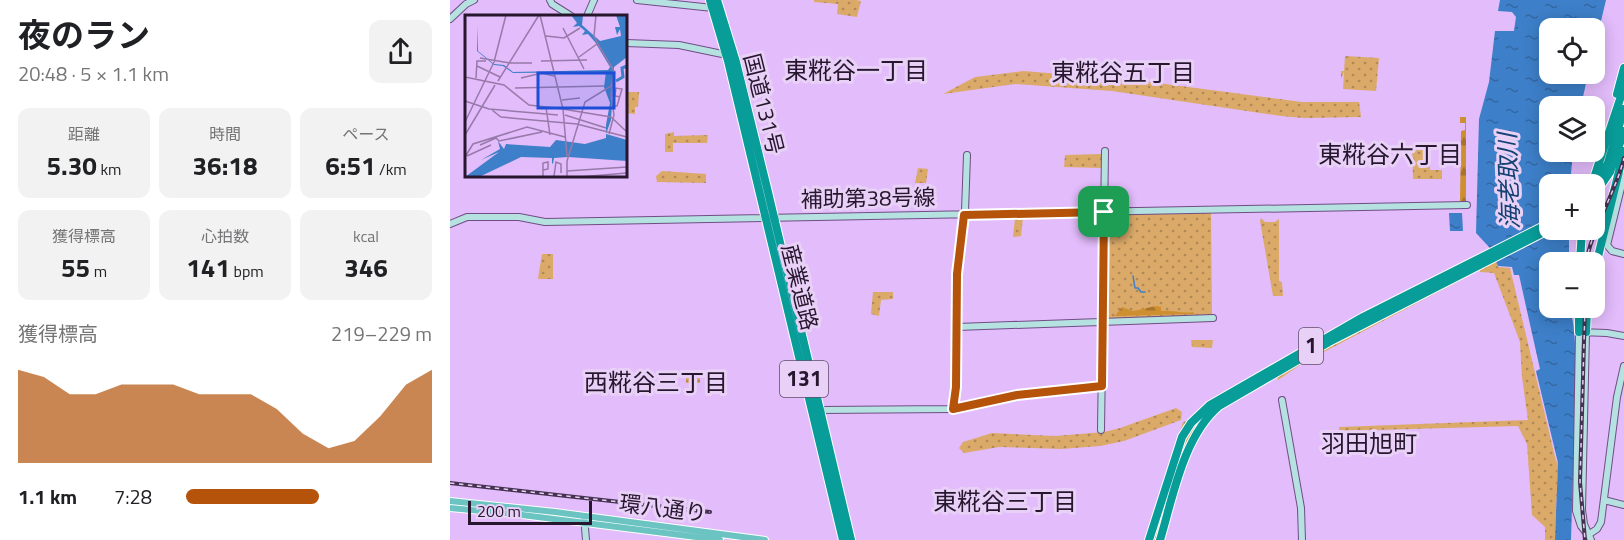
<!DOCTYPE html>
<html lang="ja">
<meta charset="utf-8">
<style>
body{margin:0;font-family:"Titillium Web","Noto Sans JP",sans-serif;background:#f2f2f2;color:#202124;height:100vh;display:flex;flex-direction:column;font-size:22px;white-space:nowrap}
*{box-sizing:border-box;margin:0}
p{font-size:20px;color:#757577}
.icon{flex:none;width:33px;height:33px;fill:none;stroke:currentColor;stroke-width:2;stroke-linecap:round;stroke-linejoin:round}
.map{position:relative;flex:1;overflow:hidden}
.details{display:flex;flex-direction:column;background:#fff;width:450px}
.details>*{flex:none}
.controls{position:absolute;left:1089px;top:18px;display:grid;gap:12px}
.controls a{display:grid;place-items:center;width:66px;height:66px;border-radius:12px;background:#fff;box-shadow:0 3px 15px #0003;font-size:30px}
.scale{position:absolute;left:18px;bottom:15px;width:124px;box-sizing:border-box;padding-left:6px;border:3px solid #26172f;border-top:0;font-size:16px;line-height:21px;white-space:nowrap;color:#26172f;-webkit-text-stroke:4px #e8d0f6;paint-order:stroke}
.pin{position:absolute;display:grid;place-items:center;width:51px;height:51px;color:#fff;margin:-26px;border-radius:12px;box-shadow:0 3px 9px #0006}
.round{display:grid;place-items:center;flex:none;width:63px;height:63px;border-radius:12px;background:#f2f2f2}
.overview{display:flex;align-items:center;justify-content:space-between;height:102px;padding:0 18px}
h1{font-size:33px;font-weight:700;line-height:45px}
.figures{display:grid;grid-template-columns:repeat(3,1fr);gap:9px;height:102px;padding:6px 18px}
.figures div{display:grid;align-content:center;border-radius:12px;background:#f2f2f2;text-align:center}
.figures b{font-size:26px;font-weight:700}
.figures small{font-size:16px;font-weight:400}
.figures p{font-size:16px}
.chart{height:168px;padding:12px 18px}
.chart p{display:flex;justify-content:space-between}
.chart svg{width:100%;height:108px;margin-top:6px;fill:#b45309;opacity:.7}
ul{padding:0 18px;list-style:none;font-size:20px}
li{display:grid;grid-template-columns:96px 72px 1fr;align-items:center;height:45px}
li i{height:15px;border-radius:8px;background:#b45309}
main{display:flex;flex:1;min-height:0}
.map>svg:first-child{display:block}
</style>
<main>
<section class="details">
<div class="overview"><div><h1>夜のラン</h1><p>20:48 · 5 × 1.1 km</p></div><a class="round"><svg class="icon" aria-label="share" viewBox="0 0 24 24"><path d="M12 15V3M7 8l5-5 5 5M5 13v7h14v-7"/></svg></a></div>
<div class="figures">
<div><p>距離</p><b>5.30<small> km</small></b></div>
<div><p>時間</p><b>36:18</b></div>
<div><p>ペース</p><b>6:51<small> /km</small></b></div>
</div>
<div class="figures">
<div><p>獲得標高</p><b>55<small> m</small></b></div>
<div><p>心拍数</p><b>141<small> bpm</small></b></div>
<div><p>kcal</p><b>346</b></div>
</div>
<div class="chart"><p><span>獲得標高</span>219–229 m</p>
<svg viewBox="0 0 160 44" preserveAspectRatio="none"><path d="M0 44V6L10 9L20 16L30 16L40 12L50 12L60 12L70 16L80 16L90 16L100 22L110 32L120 38L130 35L140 25L150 12L160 6V44z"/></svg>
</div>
<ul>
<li><b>1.1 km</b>7:28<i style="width:54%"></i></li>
</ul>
</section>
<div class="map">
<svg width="1174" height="540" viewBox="0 0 1174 540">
<defs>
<pattern id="green-dots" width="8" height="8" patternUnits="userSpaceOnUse" patternTransform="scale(1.5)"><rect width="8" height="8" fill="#dbaa69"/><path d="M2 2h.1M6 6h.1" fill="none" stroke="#b18957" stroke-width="1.8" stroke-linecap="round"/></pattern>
<pattern id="forest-firs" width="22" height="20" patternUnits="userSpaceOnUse" patternTransform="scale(1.5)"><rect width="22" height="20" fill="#ce8f31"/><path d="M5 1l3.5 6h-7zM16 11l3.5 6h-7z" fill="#a7742a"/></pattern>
<pattern id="water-ripples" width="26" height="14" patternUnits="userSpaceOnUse" patternTransform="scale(1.5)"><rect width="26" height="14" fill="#3d7fc8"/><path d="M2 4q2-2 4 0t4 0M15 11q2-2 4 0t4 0" fill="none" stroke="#3367a3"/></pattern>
</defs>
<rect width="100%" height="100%" fill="#e3bcfb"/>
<path fill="url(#green-dots)" d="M364 0H406L411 1 407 17 387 14 388 4 364 2Z
M895 56 929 58 926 91 893 89 894 72 891 79V71H894Z
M573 71 685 80 852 102H909L911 117 854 118 831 116 662 91 565 84 493 94 525 77Z
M176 92H189L188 107H185V114L176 113Z
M224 132V136L258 135 257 143H223V152H215V134Z
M962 145H980V170H992V179H963Z
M651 154V168L614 167 615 155Z
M468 168 478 169 476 183H465Z
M212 171 256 174V183L207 182 206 176Z
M761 212 762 315 656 320 655 318 656 217 658 214Z
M565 218H573L571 236 563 237Z
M811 218 815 222H825L829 219V281L832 282 833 296H823L810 221Z
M92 254H103V279H89L88 278Z
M1045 257 1048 267 1060 268 1106 461 1108 463 1105 540H1095V527L1082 515 1077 444 1068 426 889 431V427L1078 420 1072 377 1070 342 1044 273 1030 272V270L853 363 828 380 827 372Z
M423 292H443V299L431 300 429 316 421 314Z
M741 340H763L762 348 742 347Z
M236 370H250V383H236Z
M726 408 732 412 731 420 674 441 650 446 611 449 549 447 514 453 509 448 513 442 542 433 605 436 654 432 670 428Z
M748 416 712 540H696L733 422Z"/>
<path fill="url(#forest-firs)" d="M1010 117H1016V201H1010L1011 131 1015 130V123H1010Z
M706 306 711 307V311C722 310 733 314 743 312L744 314 665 316 672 307 683 311Z"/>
<path fill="url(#water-ripples)" d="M1050 0H1156L1145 46 1144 28H1100V74H1138L1131 106H1100V152H1123L1120 184H1100V230H1119V262H1100V308H1121C1121 316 1124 324 1124 332 1126 347 1124 361 1126 376L1121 540H1105L1108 463 1086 371 1090 369 1069 275H1064L1062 267 1048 266 1039 247 1026 233 1029 119 1039 82 1045 31H1064L1066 17 1062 12 1048 11Z
M999 213H1012L1013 231H1000Z"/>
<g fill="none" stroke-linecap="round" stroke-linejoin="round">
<path stroke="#3d7fc8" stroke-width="1.5" d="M683 276 685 288H688L691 292H695"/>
<g stroke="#704d84" stroke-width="8">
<path id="secondary" d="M100 0 102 4 121 16
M187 0 263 8
M137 16 144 0
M0 19 16 4 24 0
M176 43 229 45 277 55
M1174 176 1157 245 1162 251 1174 254
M0 224 17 217H69L95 222 1017 205
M507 327 763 318
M1136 332 1132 510 1134 524 1141 540
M832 400 851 508 852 540
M503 409 505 387 507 274 515 211 517 155
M370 410 503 409 567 395 652 386
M651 430 655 151
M1154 500 1174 505
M134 516 136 540
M1138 535 1131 526 1126 511 1129 332 1157 333 1174 336
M1138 535 1147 529 1151 522 1167 397 1174 366"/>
</g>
<g stroke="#fff" stroke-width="8">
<path id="primary" d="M0 501 105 512 315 540
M0 508 72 515 270 540"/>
</g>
<g stroke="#fff" stroke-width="10">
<path id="highway" d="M260 0 278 61 393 540
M267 0 286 62 317 188 401 540
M1167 94 1174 68
M1142 184 1174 87
M1144 186 1158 163 1174 109
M1144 195 1160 172 1174 131
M1130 262 1132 230
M1144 273 1174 151
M1129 332V308
M1136 332 1137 308
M699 540 732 437 741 423 760 405 913 317 1100 223
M710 540C723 497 733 437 769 406L879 342 1100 229"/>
</g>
<use href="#secondary" stroke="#b5e2e1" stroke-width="6"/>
<use href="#primary" stroke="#6bc4c2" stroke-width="6"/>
<use href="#highway" stroke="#099d9a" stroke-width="8"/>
<g stroke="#453250" stroke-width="4">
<path id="rail" d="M1136 262C1143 226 1165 194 1174 158
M1135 308 1130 482 1135 540
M0 483 260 512"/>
</g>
<use href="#rail" stroke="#e8d0f6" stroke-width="1.5" stroke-dasharray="4.5" stroke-linecap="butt"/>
</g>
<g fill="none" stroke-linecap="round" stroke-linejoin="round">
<g stroke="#fff" stroke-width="12">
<path id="route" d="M654 212 652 386 567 395 503 409 506 387 507 274 514 215Z"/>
</g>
<use href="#route" stroke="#b45309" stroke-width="8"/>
</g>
<g text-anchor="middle" stroke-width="6" stroke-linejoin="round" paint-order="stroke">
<g fill="#e8d0f6" stroke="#604e6b" stroke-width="1.5">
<rect x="849" y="328" width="24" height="36" rx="4.5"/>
<rect x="330" y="361" width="48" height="36" rx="4.5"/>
</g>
<g font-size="21" font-weight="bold" fill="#26172f">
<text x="861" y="353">1</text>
<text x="354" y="386">131</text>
</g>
<g font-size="22" fill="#26172f" stroke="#e8d0f6">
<text transform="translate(314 104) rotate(76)" y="8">国道131号</text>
<text transform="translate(418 198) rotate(-1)" y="8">補助第38号線</text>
<text transform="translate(350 287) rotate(76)" y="8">産業道路</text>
<text transform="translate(213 508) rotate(7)" y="8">環八通り</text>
</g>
<g font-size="24" fill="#26172f" stroke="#e8d0f6">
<text x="406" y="79">東糀谷一丁目</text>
<text x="673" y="81">東糀谷五丁目</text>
<text x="940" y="163">東糀谷六丁目</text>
<text x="206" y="391">西糀谷三丁目</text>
<text x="919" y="452">羽田旭町</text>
<text x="555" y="510">東糀谷三丁目</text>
</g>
<g font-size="24" font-style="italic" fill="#144272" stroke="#e8d0f6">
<text transform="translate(1059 181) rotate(-92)" y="8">海老取川</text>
</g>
</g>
<g transform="translate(15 15)">
<rect width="162" height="162" fill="#e3bcfb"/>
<path d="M106 0H118L117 10 135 26 156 21 155 14 152 20 150 12H155L151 0H161L162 42 149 52 146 105 141 119 162 125V146L103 142 89 143 88 149 87 148V143L56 142 14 162H0L34 137 16 145 35 134 33 126 39 134 41 129 85 132 91 125 120 129 141 123V110L145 88 139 72 141 57 48 58 38 51 29 50 12 36 13 11 0 1 13 11V36L29 49 39 50 48 57 143 55 145 52 130 27 123 19 117 20 120 16 114 11 108 12 112 8Z" fill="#3d7fc8"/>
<path fill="none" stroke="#3d7fc8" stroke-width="3" d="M151 66 158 62 157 53 162 51"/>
<path fill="none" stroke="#977aa9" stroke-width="1.5" d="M75 0 98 94 146 102M131 0 129 21 136 35M98 13 119 54M81 21 99 23 115 13M134 31 149 56 146 80M114 42 132 29M15 43 45 48M76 46 122 45M29 47 41 0M45 48H67M12 51 35 62M0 62 39 70 64 90 98 94 102 141M11 63 12 46H21M56 63 77 58 89 61M33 66 74 0M50 73 139 71M97 85 115 83M0 86 24 94 93 100M148 91H152L157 74 151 73 150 80M81 92 85 120M27 95 36 102 112 109 162 122M100 100 141 113M146 102 162 117M0 107 29 47M144 119 149 100 146 80 155 82M0 120 30 70M15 130 31 123 34 126 77 117M2 141 26 130M0 142 8 129 62 112 100 122M102 156 162 152M89 161 91 147 96 149V158M78 162V148L83 147V154L78 155M79 162H114M102 162V146L120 87 146 71 150 56M114 162 162 158"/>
<path fill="#1d4ed8" fill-opacity="0.15" stroke="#1d4ed8" stroke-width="3" d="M73 58H149V93H73Z"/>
<rect width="162" height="162" fill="none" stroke="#26172f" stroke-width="3"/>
</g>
</svg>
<div class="controls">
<a><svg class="icon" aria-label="locate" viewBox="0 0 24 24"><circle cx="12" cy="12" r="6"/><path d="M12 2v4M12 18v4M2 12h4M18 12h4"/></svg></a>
<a><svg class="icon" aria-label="layers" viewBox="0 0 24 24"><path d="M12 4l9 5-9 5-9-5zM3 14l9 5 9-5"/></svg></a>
<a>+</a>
<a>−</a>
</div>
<div class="scale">200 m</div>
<div class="pin" style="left:654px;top:212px;background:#1e9e55"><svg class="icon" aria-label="arrive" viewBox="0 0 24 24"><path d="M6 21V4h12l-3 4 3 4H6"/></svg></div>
</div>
</main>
